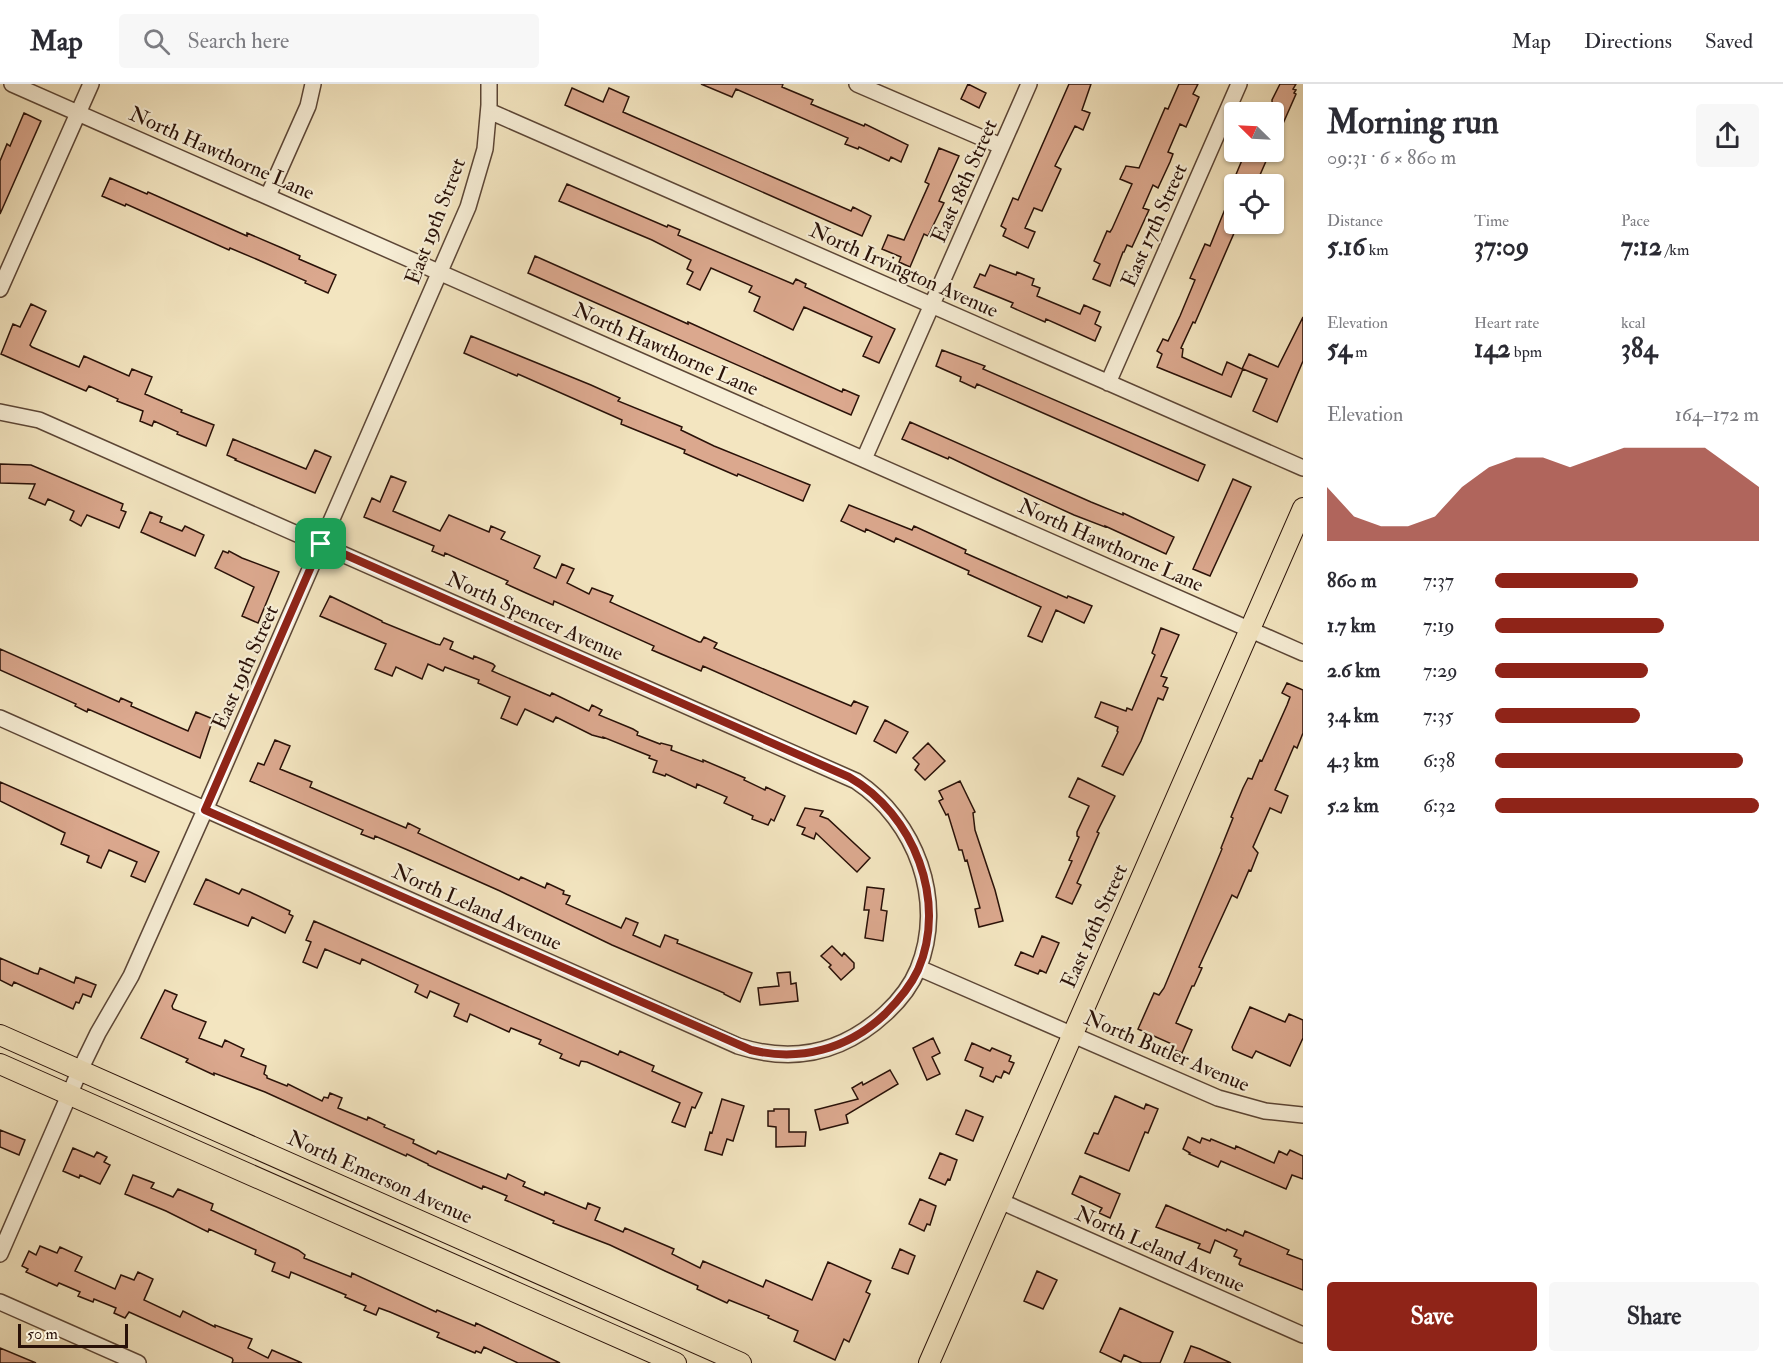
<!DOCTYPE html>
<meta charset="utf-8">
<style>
body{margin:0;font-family:"IM FELL Double Pica",serif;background:#f7f7f7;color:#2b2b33;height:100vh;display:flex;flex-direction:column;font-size:22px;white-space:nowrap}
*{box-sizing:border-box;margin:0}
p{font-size:20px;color:#7c7c81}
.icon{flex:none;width:33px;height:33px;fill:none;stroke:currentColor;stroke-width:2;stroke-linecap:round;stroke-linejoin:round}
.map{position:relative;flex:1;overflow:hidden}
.drawer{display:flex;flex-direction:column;background:#fff;width:480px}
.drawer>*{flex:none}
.needle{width:39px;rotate:294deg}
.tools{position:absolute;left:1224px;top:18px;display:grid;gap:12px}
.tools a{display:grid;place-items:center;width:60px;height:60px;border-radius:6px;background:#fff;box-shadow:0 2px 4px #0004;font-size:30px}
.scale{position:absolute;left:18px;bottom:15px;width:110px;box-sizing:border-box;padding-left:6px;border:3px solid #291108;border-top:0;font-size:16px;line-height:21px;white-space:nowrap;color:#291108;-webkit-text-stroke:4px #f7eed6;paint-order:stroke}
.pin{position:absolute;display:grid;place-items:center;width:51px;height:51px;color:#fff;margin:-26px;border-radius:12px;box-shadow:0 3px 9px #0006}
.round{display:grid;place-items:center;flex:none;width:63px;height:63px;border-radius:6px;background:#f7f7f7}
.headline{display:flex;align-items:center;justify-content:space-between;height:102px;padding:0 24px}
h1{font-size:33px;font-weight:700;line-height:45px}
.stats{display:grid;grid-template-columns:repeat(3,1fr);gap:9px;height:102px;padding:6px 24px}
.stats div{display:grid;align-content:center}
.stats b{font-size:26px;font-weight:700}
.stats small{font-size:16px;font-weight:400}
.stats p{font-size:16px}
.chart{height:168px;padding:12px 24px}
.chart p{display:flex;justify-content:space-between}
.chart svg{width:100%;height:108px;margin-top:6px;fill:#8f2418;opacity:.7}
.button{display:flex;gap:12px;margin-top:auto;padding:12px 24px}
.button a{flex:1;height:69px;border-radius:6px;background:#8f2418;color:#fff;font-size:24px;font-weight:700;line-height:69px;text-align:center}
.button a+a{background:#f7f7f7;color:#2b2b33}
ul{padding:0 24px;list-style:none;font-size:20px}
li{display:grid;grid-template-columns:96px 72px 1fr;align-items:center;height:45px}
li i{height:15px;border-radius:8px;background:#8f2418}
header{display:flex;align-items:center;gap:36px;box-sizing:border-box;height:84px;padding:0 30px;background:#fff;border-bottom:2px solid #e1e1e2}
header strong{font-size:28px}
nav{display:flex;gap:33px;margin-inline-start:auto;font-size:21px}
.search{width:420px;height:54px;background:#f7f7f7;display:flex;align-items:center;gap:15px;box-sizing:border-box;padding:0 21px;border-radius:6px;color:#7c7c81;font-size:22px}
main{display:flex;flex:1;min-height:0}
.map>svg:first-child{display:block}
</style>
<header>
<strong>Map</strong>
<div class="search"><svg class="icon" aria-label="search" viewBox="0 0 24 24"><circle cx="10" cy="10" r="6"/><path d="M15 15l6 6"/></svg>Search here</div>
<nav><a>Map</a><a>Directions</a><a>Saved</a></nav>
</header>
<main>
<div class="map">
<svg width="1303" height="1279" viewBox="0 0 1303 1279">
<rect width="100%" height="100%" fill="#f3e5c0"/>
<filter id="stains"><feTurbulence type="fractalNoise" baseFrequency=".00333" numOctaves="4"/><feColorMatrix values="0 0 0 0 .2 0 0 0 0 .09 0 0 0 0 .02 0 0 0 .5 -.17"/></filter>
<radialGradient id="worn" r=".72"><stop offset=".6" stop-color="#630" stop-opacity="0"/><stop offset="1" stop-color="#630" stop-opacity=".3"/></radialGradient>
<path fill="#dba88e" stroke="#291108" stroke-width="1.5" d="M701 0H783L782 3 813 16 811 20 864 42 865 40 908 61 901 78 891 73 889 77 859 63 858 65 845 60 848 54 736 5 732 13Z
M968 0 986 9 979 24 961 15Z
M1069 0H1091L1082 26 1090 29 1083 46 1075 42 1055 82 1061 85 1042 127 1034 124 1025 144 1035 148 1028 164 1003 152 1006 145 1001 142 1013 114 1018 116Z
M1179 0H1198L1193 10 1199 13 1186 43 1180 40 1168 68 1173 70 1170 78 1158 104 1153 101 1143 124 1149 126 1132 163 1127 161 1124 168H1123L1110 202 1093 195 1100 180 1094 177 1107 147 1110 148 1112 145 1132 100 1120 95 1126 82 1139 84 1165 24 1168 25Z
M1280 0H1296L1293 5 1296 6 1294 9 1296 10 1274 60 1272 16Z
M572 4 603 18 609 4 629 13 623 28 851 127 853 123 871 132 862 152 565 21Z
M24 29 41 37 0 130V77L7 60 10 62Z
M939 64 959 72 939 117 944 119 928 152 924 150 910 183 899 178 901 173 882 165 888 151 904 156 929 100 925 98Z
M1252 68H1270L1256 100H1232L1245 69 1250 71Z
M110 94 147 110 148 108 247 152V149L282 164 300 172 299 175 336 191 328 209 305 199 306 197 263 178 230 164 229 166 126 120 125 122 102 112Z
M567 100 667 143 668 141 680 146 678 151 793 200 796 195 806 200 805 203 895 245 879 279 863 272 872 253 804 223 793 246 754 227 760 213 749 208 752 202 711 184 700 206 687 200 693 188 687 185 691 176 652 156 559 117Z
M1234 103V140H1238L1195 239 1193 238 1181 264 1183 265 1182 273 1222 291 1227 278 1242 285 1249 270 1278 283 1303 233V277L1277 338 1253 327 1267 295 1243 285 1231 313 1157 283 1162 270 1157 267 1163 255 1168 257 1180 232 1195 196 1190 194 1205 160 1210 162Z
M535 172 688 240V238L842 308 843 305 859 312 851 331 528 189Z
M990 181 1016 191 1017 188 1034 195 1032 201 1040 204 1037 212 1080 230 1084 221 1100 228 1095 240 1101 243 1095 257 1046 235 1045 238 1011 223 1013 219 974 203 980 190 985 192Z
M31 220 46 227 30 261 32 263 79 283 84 272 129 292 132 285 152 293 145 310 182 326 181 328 214 341 206 362 177 350 178 348 154 337 152 342 140 337 143 327 117 317 118 315 89 302 86 307 1 270 13 240 20 243Z
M471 252 591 301 620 314 618 317 682 343 681 346 714 362 810 401 803 417 738 390 737 392 707 379 684 369 685 366 621 340 622 336 518 290 517 292 464 269Z
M942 266 985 282 983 285 1205 381 1198 397 977 300 975 304 960 297 961 293 936 282Z
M910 338 1091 418 1123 431V429L1174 453 1166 470 1105 442V443L1074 431 993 394 949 373 948 375 902 355Z
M233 355 306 385 315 366 331 373 315 409 235 376 236 375 227 371Z
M0 380 31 381 123 420 121 426 126 428 119 444 87 431 81 442 70 436 74 427 48 415 45 421 29 414 35 400 0 399Z
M391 392 406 398 393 427 440 447 449 431 489 448 491 442 505 448 501 455 540 472 534 484 556 494 562 480 574 485 567 499 589 510 592 504 613 512 610 518 699 558H701L704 553 717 559 714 564 728 570 851 622 854 617 868 623 856 650 703 582 701 587 652 566 654 562 554 517 553 521 526 509 506 500 508 497 445 469 444 472 432 467 434 462 364 433 372 414 380 418Z
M1233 395 1251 403 1210 492 1193 485Z
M849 421 912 446 914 442 966 466 965 469 1067 514 1068 512 1092 522 1084 539 1056 526 1042 558 1028 552 1041 523 968 490 969 487 896 454 894 458 866 445 865 448 841 437Z
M150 428 162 433 160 438 182 447 185 442 204 451 195 472 141 448Z
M223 467 228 469 229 467 242 474 279 488 258 539 242 532 254 503 215 484Z
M330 512 382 537V538L436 560 440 561 444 554 453 558 450 565 473 575 474 572 493 580 495 582 492 587 550 612 552 609 589 627 592 621 602 626 599 631 633 645 638 648 637 651 660 660 661 659 672 662 671 666 703 678V676L745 694 744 696 765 706 766 703 785 712 774 737 771 735 768 741 752 735 753 732 724 719 727 713 697 700 696 704 666 690 665 692 653 688 657 677 649 674 650 672 603 653V654L592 651 556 633 553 638 525 625 517 641 501 634 510 613 478 599 479 596 445 583 443 587 428 580 422 595 396 583 392 592 375 585 386 560 320 532Z
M1161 544 1179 551 1161 592 1167 594 1163 602 1168 604 1163 616 1158 614 1141 657 1123 691 1102 682 1118 648 1117 647 1118 643 1095 633 1101 618 1126 627 1127 624 1132 626 1155 571 1152 569Z
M0 565 119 618 121 614 132 619 131 622 188 647 196 628 213 635 200 674 88 625 87 628 75 622 76 620 0 586Z
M1287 599 1303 606V649L1297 664 1294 662 1275 706 1288 712 1281 729 1270 724 1253 763 1258 769 1251 787 1249 786 1237 814 1232 811 1199 883 1202 884 1194 902H1192L1176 939 1192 946 1182 969 1170 964 1172 960 1138 945 1154 909 1159 911 1164 904 1222 765 1221 764 1233 734 1231 733 1243 704 1248 694 1252 695 1260 676 1262 677 1287 621 1290 613 1282 609Z
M885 636 908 648 896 669 874 657Z
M275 656 290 662 280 685 312 698 310 703 406 744 408 739 420 745 418 749 519 796 521 793 545 804 547 799 564 807 563 810 570 812 566 820 621 844 626 834 638 839 633 851 660 863 665 851 678 856 677 859 752 889 740 918 724 910V909L612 861 500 807 410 767 375 752 374 755 361 750 363 746 250 697 258 679 264 681Z
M928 659 945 677 925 696 915 686 919 680 913 674Z
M1078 694 1115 712 1097 748 1099 749 1077 799 1081 801 1072 820 1056 813 1072 777 1069 776 1079 753 1077 752V748L1089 722 1069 713Z
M960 697 975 728 973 729 975 746 995 806 1003 837 979 843 975 825 980 824 967 776 965 777 962 766H959L948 730 946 731 939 717 943 715 939 707Z
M0 698 159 768 145 798 131 792 137 778 109 766 101 784 87 778 89 772 61 760 65 749 0 717Z
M805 724 823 727 820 732 828 735 870 774 857 788 816 749 814 755 802 750 805 744 797 741Z
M206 795 239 810 242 805 250 808 290 827 289 830 293 832 285 849 252 833 248 842 194 820Z
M867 803 884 805 881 826 887 827 883 857 865 854 869 826H864Z
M314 837 618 971 620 967 654 982 652 987 702 1009 695 1024 692 1023 685 1043 672 1038 680 1019 587 978 581 977 579 982 560 974 562 970 539 960 541 956 511 944 509 948 470 930 467 938 454 932 459 920 430 907 427 914 415 908 418 901 362 875 360 880 325 865 317 884 303 878 311 858 306 856Z
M1042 852 1059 859 1046 889 1040 886 1038 890 1015 881 1021 868 1033 873Z
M832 862 842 872 844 869 854 879V884L841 896 829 883 831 881 821 872Z
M0 874 34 889 38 890 40 884 74 899 76 893 96 901 91 913 83 910 79 919 76 918 73 925 14 898 12 902 0 896Z
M790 888 791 900 796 899 798 917 760 921 758 904 779 902 777 889Z
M165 906 177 911 172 922 173 925 206 938 199 954 222 963 225 956 244 965 241 972 266 982 264 990 267 992V994L287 1002 288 1000 322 1017 324 1013 328 1014 330 1009 342 1014 338 1024 367 1036 368 1033 385 1041 384 1043 414 1056 413 1059 436 1070 438 1067 506 1095 508 1090 525 1098 523 1102 544 1111 545 1108 586 1125 588 1119 600 1124 595 1136 623 1148 625 1144 674 1165 672 1170 700 1184 703 1177 763 1203 766 1196 812 1216 828 1178 871 1197 866 1208 870 1210 849 1258 844 1255 835 1276 794 1257 798 1247 768 1234 769 1232 729 1216 727 1219 697 1205 698 1202 665 1187 610 1161 553 1139 554 1137 505 1116 507 1112 483 1102 482 1105 428 1081V1080L407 1070 406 1072 265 1008 214 989V991L186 978 188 975 141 954Z
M1250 923 1285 938 1289 930 1303 936V954L1290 982 1256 967 1252 974 1233 966 1232 963Z
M933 954 940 969 932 973 940 990 927 996 913 964Z
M972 959 990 967 992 964 1011 972 1009 977 1014 979 1009 990 1004 987 1001 994 996 992 993 998 980 992 983 984 965 976Z
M890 986 898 1000 846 1031 848 1039 820 1046 815 1026 858 1015 852 1004 862 998 863 1001Z
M1115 1012 1144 1025 1146 1020 1158 1025 1148 1049 1145 1048 1129 1087 1085 1069 1094 1049 1098 1050Z
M722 1015 744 1022 733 1057 727 1055 722 1071 705 1066 710 1048 712 1049Z
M774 1025H789V1048H806L805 1062 776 1063V1043L768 1042V1027H774Z
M966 1026 983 1033 973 1057 956 1050Z
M0 1046 25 1056 19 1071 0 1063Z
M1188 1053 1200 1059 1202 1054 1210 1057 1211 1055 1235 1065 1236 1062 1274 1079 1279 1067 1287 1071 1290 1066 1303 1072V1095L1292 1091 1286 1105 1221 1077 1218 1083 1189 1070 1190 1069 1183 1065Z
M73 1064 94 1073 97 1068 107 1073 104 1078 110 1081 100 1100 80 1091 79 1094 63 1087Z
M940 1069 957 1076 950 1096 948 1095 945 1101 929 1094Z
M133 1091 154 1099 151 1104 173 1113 178 1105 213 1120 211 1126 298 1166 305 1171 304 1174 351 1193 352 1189 436 1228 437 1226 475 1242 476 1239 560 1279H518L484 1263 481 1269 476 1267 475 1269 437 1253 439 1249 390 1228 379 1224 376 1231 364 1226 366 1222 345 1213 346 1211 291 1188 289 1194 272 1187 275 1179 255 1170 256 1166 209 1145 208 1148 166 1127 125 1110Z
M1080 1092 1120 1110 1110 1134 1099 1129 1102 1124 1072 1110Z
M920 1115 936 1122 930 1141 927 1140 924 1147 909 1140Z
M1166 1121 1226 1147 1227 1145 1243 1152 1245 1147 1289 1166 1287 1170 1303 1176V1206L1240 1181 1239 1180 1241 1175 1234 1172 1237 1166 1215 1156 1210 1169 1198 1164 1200 1160 1156 1143Z
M40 1162 57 1169 60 1163 82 1173 75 1187 115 1205 121 1191 134 1196 138 1188 153 1195 144 1216 180 1233 183 1227 215 1243V1241L252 1255 248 1264 268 1274 272 1266 302 1279H232L233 1276 232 1274 129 1228 125 1234 114 1229 116 1224 94 1215 93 1218 78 1212 80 1208 59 1199 57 1202 26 1188 28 1185 22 1182 29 1167 36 1171Z
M900 1165 915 1172 908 1190 892 1184Z
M1037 1187 1057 1196 1043 1225 1024 1217Z
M1120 1224 1173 1248 1160 1279H1142L1124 1271 1121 1278 1100 1268Z
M1191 1262 1200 1265 1231 1279H1184Z
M0 1264 36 1279H0Z"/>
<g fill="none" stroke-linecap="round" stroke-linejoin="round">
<g stroke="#5c4636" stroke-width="18">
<path id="minor" d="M12 0 1303 569
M857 0 1001 62
M489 27 1303 384
M268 112 308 22 313 0
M0 205 91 0
M1108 299 1239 0
M0 328 39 336 856 697C916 737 946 817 918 885 911 902 899 917 886 929 843 969 794 980 738 962L0 634
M864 375 1029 0
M919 884 1218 1014 1265 1027 1303 1031
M1000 1117 1303 1251
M0 1170 80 986 98 949 131 892 205 726 468 123 485 65 489 21V0
M0 1218 138 1279"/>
</g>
<g stroke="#291108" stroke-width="22">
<path id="major" d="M0 951 741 1279
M0 980 676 1279
M929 1279 1303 424"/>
</g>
<use href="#minor" stroke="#f7eed6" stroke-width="15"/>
<use href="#major" stroke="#f3e5c0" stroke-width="20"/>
</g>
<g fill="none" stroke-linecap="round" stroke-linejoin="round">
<g stroke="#fff" stroke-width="12">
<path id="route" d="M321 460 849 693C914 730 948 817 918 886 910 903 898 917 885 930 848 965 800 978 751 966L205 726Z"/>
</g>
<use href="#route" stroke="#8f2418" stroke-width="8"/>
</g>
<g text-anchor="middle" stroke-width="4.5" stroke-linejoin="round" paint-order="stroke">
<g font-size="21" fill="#291108" stroke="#f7eed6">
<text transform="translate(222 69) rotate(24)" y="7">North Hawthorne Lane</text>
<text transform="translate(964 97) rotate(-66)" y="7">East 18th Street</text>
<text transform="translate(435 137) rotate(-69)" y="7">East 19th Street</text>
<text transform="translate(1154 141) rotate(-66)" y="7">East 17th Street</text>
<text transform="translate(904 186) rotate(24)" y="7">North Irvington Avenue</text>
<text transform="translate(666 265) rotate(24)" y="7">North Hawthorne Lane</text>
<text transform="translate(1111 461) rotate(24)" y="7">North Hawthorne Lane</text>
<text transform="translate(535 532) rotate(24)" y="7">North Spencer Avenue</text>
<text transform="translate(245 583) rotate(-66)" y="7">East 19th Street</text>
<text transform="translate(477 823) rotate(24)" y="7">North Leland Avenue</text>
<text transform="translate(1094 842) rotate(-66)" y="7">East 16th Street</text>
<text transform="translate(1167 967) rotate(23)" y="7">North Butler Avenue</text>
<text transform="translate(380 1093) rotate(24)" y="7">North Emerson Avenue</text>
<text transform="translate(1160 1165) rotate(24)" y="7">North Leland Avenue</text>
</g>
</g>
<rect width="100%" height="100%" filter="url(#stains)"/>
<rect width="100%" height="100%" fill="url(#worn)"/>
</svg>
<div class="tools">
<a><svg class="needle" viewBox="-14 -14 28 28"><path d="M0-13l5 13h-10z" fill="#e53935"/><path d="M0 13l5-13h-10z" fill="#7c7c81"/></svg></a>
<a><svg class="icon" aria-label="locate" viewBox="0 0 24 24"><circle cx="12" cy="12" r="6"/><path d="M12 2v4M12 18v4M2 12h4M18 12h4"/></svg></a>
</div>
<div class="scale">50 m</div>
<div class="pin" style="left:321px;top:460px;background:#1e9e55"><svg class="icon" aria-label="arrive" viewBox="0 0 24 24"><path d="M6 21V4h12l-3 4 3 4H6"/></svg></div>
</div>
<section class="drawer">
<div class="headline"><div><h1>Morning run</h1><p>09:31 · 6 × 860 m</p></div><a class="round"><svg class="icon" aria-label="share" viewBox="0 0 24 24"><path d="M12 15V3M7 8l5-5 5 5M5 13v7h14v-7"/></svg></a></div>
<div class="stats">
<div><p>Distance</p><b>5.16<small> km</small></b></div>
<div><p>Time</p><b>37:09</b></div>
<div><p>Pace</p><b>7:12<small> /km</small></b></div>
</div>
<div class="stats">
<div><p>Elevation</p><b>54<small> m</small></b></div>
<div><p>Heart rate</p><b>142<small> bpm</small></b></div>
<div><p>kcal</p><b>384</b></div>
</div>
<div class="chart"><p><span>Elevation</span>164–172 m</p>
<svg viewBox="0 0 160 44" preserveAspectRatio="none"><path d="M0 44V22L10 34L20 38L30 38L40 34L50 22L60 14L70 10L80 10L90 14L100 10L110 6L120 6L130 6L140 6L150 14L160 22V44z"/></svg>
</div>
<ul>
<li><b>860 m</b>7:37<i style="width:54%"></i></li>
<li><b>1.7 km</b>7:19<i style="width:64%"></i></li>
<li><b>2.6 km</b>7:29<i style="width:58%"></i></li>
<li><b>3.4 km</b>7:35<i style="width:55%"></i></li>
<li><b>4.3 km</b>6:38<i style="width:94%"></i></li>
<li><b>5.2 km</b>6:32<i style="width:100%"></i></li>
</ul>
<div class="button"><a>Save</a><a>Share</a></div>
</section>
</main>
